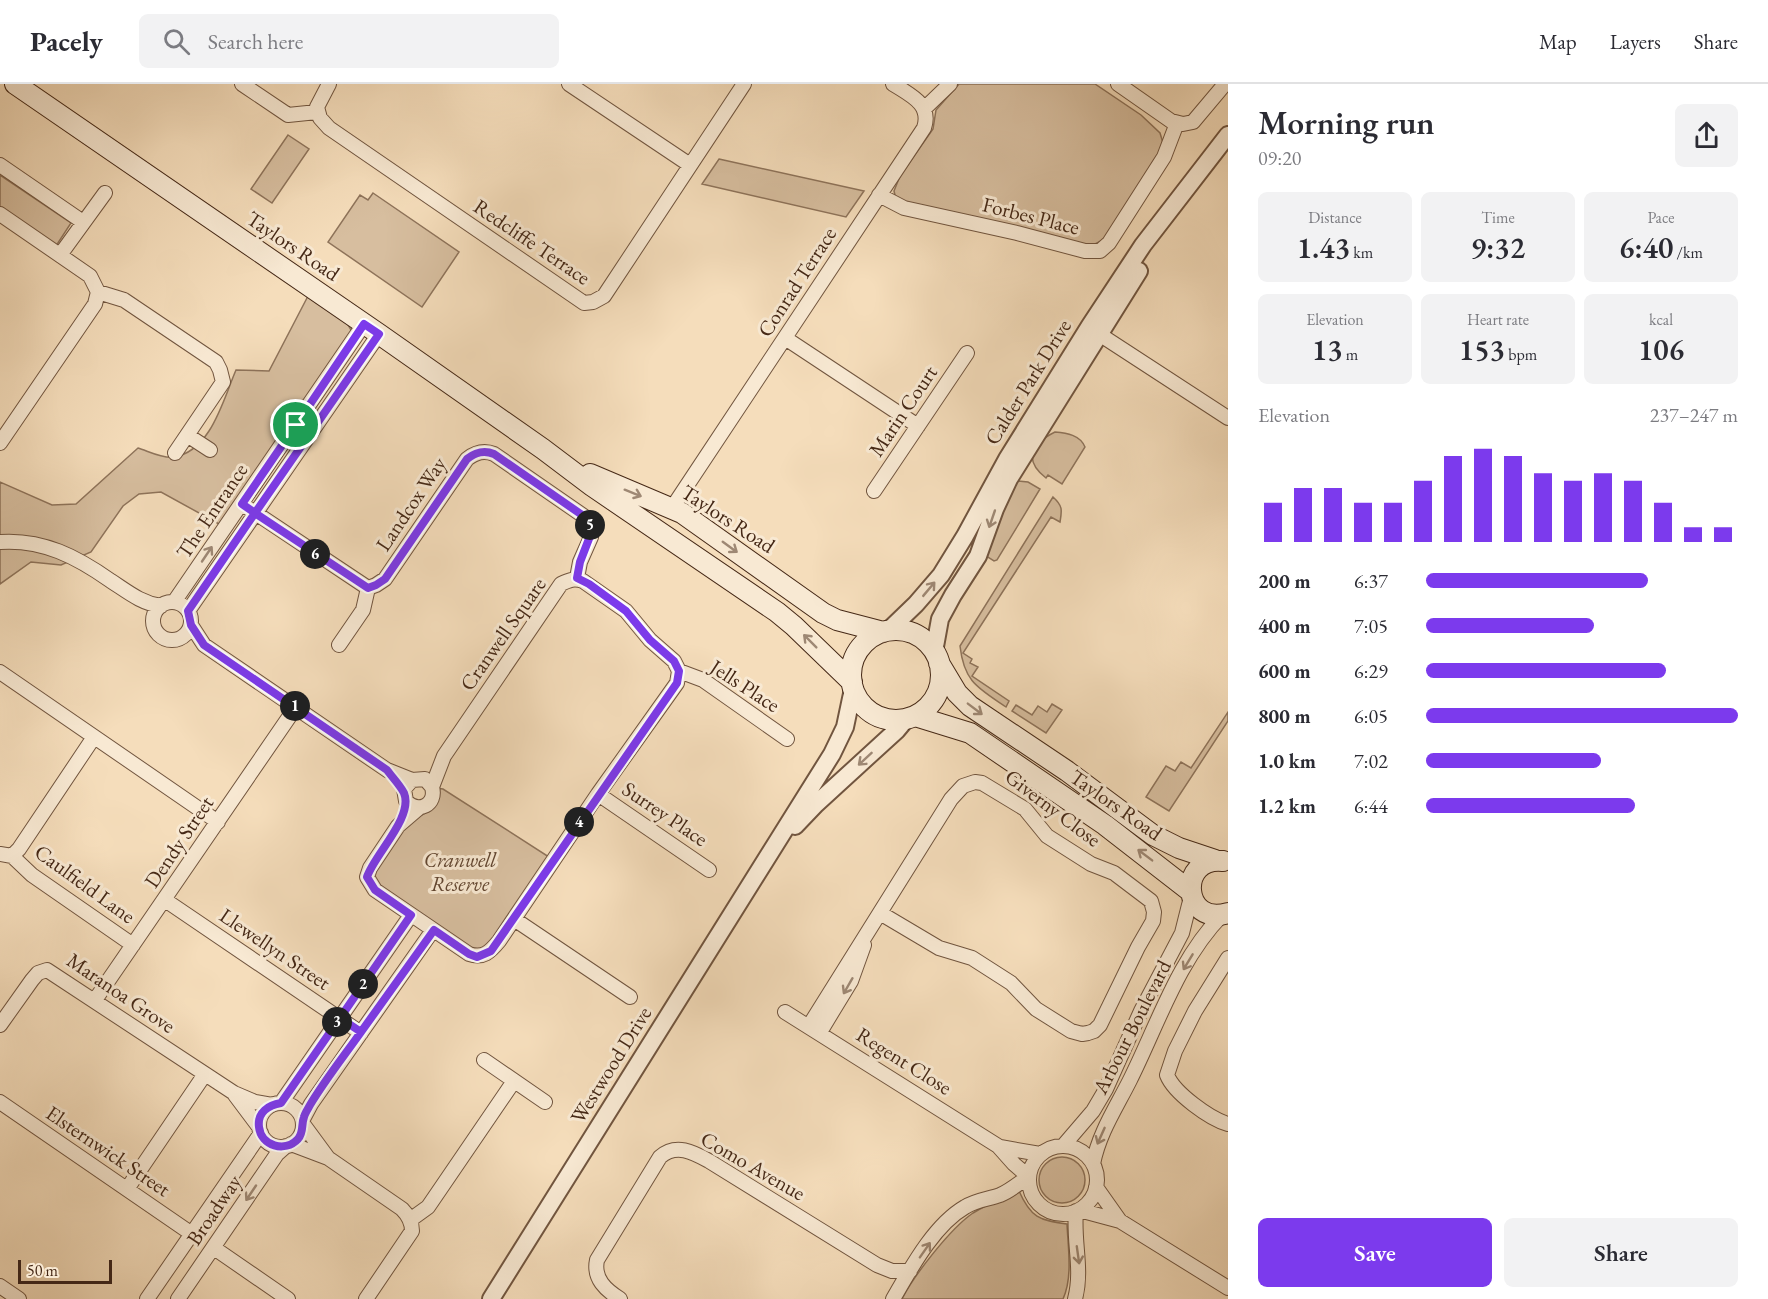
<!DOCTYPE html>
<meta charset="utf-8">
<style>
body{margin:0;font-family:"EB Garamond",serif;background:#f2f2f3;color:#2b2b33;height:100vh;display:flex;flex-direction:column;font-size:22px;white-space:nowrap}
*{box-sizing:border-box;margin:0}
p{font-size:20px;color:#7c7c81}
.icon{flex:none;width:33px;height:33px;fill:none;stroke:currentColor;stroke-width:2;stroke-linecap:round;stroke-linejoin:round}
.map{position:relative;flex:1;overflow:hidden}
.side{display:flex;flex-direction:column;background:#fff;width:540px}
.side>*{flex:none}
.scale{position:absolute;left:18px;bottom:15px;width:94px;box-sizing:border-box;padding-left:6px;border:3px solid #452816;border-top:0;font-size:16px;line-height:21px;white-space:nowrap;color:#452816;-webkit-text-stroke:4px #f8e9d3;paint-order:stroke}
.pin{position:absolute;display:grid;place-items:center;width:51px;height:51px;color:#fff;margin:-26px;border:3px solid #fff;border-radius:50%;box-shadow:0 2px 6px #0007}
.km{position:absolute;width:30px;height:30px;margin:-15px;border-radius:50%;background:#222;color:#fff;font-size:16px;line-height:30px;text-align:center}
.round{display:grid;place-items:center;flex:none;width:63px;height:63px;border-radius:9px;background:#f2f2f3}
.summary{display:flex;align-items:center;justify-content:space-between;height:102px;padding:0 30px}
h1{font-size:33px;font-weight:600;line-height:45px}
.figures{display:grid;grid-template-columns:repeat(3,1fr);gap:9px;height:102px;padding:6px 30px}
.figures div{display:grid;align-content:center;border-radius:9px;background:#f2f2f3;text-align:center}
.figures b{font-size:30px;font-weight:600}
.figures small{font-size:16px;font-weight:400}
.figures p{font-size:16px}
.chart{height:168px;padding:12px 30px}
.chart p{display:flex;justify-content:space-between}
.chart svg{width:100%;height:108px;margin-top:6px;stroke:#7c3aed;stroke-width:6}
.action{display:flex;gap:12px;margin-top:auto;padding:12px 30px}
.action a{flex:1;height:69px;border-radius:9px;background:#7c3aed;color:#fff;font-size:24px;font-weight:600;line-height:69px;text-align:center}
.action a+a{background:#f2f2f3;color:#2b2b33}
ul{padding:0 30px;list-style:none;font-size:20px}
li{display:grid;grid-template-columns:96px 72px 1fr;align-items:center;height:45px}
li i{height:15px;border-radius:8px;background:#7c3aed}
header{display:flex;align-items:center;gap:36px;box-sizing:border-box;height:84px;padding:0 30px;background:#fff;border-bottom:2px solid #e1e1e2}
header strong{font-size:28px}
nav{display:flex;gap:33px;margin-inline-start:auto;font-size:21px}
.search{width:420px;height:54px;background:#f2f2f3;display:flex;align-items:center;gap:15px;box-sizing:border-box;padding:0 21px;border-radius:9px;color:#7c7c81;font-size:22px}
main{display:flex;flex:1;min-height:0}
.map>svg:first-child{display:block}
</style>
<header>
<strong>Pacely</strong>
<div class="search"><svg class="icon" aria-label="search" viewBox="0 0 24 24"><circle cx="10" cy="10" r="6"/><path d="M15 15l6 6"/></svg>Search here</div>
<nav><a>Map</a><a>Layers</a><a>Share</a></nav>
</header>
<main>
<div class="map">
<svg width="1228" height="1215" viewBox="0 0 1228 1215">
<rect width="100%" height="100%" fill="#f5ddbb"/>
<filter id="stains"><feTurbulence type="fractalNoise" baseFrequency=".00333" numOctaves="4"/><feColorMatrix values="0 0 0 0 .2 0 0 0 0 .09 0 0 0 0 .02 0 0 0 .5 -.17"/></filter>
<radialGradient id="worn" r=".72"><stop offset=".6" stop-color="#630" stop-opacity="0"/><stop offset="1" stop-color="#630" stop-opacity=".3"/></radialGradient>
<path fill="#d7be9f" stroke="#8e735a" stroke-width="1.5" d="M959 0H1095L1141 31 1160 49 1163 59 1158 72 1103 156 1091 162 902 121 896 115 894 107 900 92 933 45 936 26Z
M288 51 309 65 272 119 251 105Z
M719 75 864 107 846 133 702 100Z
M0 91 71 139 56 162 0 124Z
M373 109 459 168 422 223 328 158 360 111 368 116Z
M308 212 347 239 352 248 219 440 161 408 139 410 123 422 91 468 61 481 31 478 0 500V398L52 421 76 420 138 364C148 367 163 375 174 373 211 367 223 316 236 286L269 287Z
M1055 348C1067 349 1080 351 1085 363L1062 400 1048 391 1046 394C1023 376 1031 360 1055 348Z
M1018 397 1028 398 1040 405 997 476 994 477 986 472 991 454 1014 400Z
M1053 413C1063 422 1062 426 1060 438L1051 433 963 569 972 575 970 579 978 583 972 592 1009 617 1006 623C978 604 964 598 960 562Z
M1052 620 1062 626 1046 649 1012 627 1016 621 1032 631 1038 622 1047 628Z
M1228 628V637L1169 727 1146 713 1166 682 1175 687 1181 678 1191 684Z
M436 704 443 705 549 773 489 861 478 868 373 798 374 787 409 738 429 727Z
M1039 1096a23 23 0 1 1 46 0a23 23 0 1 1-46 0Z
M1019 1107C1031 1134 1039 1136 1067 1140 1068 1164 1073 1193 1063 1215H902C914 1191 951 1144 973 1129 987 1120 1004 1114 1019 1107Z"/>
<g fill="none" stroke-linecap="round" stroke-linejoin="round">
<g stroke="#71553f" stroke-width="16">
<path id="minor" d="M242 0 288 31 317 28
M329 0 317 23 320 34 329 44 584 219 593 218 604 212 744 0
M569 0 690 81
M1118 0 1171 37 1183 40 1193 38 1225 0
M924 25 950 0
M0 81 83 138
M879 111 904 124 1017 149 1085 167H1100L1109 159 1164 73 1177 39
M0 130 90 192 98 208 95 220 0 359
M60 171 105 109
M98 208 124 216 216 278 220 286 223 298 175 369
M1099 250 1228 334
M785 254 918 342
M187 351 210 366
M874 407 967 269
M242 420 368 504 376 501 385 495 467 375C476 368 484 366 494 370L585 433 592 447 591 453 580 478 577 494
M672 424 924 44C932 20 910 11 893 0
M0 458C43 455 77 473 111 497 128 508 141 519 161 522
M174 518 364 240
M153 537a19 19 0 1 1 38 0a19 19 0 1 1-38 0Z
M188 527 379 250
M191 541 204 561 387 686 412 696
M339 561 363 526 368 504
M679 587 703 596 787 655
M0 588 218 738
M598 710 709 786
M419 724 398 742 370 784 367 793 375 806 469 870C483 875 490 868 499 857L598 710 677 599 679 587 674 577 650 556 626 527 583 497C574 494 569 496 561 500L444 672 432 703C437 721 418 730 406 717L404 705 412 696 425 695 432 703
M0 770 12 772 19 765 94 653
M12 772 32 791 133 861
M165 816 361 949
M514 835 630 913
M1228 874 1195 927 1175 967 1167 991C1174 1009 1210 1035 1228 1040
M95 916 296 623
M785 928 998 1062 1014 1080 1028 1092
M0 941 32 896 38 889 47 886 234 1009 255 1018 272 1021
M809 942 951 715 963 702 975 698 982 699 1025 725 1047 752 1091 780 1114 789 1151 817 1154 828 1153 837 1138 863 1100 941 1094 947 1088 949 1082 950 1071 947 1036 925 1011 899 972 874 939 864 880 829
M820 948 851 897 864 861
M484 976 545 1018
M235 1011 259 1043
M0 1018 192 1150
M281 1019 411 831
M259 1041a22 22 0 1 1 44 0a22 22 0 1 1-44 0Z
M303 1035 311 1020 433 846
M303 1040 328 1074 402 1125C409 1132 412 1138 412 1147L366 1215
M291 1060 328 1074
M1029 1096a34 34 0 1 1 68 0a34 34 0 1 1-68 0Z
M1063 1062 1093 1027 1106 1005 1141 927 1182 849 1191 813
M1000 1063 1040 1070
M1093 1080C1099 1049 1116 1024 1130 996 1158 940 1178 876 1222 831
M1096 1103 1120 1137
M127 1105 205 990
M1079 1126 1120 1137 1228 1204
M410 1136 428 1123 514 997
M214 1164 288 1215
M0 1202 19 1215
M147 1215 261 1049
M178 1215 277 1070 286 1062
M620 1215C606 1206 593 1195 597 1176L660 1073C676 1059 693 1068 709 1077L877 1181 892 1187H910
M893 1215C911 1184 934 1141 965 1123 976 1116 989 1115 1000 1111 1010 1107 1019 1099 1028 1093
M1075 1215C1083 1185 1073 1158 1076 1127"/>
</g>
<g stroke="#71553f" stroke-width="20">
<path id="tertiary" d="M888 547 916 520 941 491 965 452 1007 375 1089 243 1143 161 1228 51
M934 568 940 535 953 511 978 472 995 425 1009 395 1139 187
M795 742 816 720 897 646 907 634
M491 1215 832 670 845 643 853 605"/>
</g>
<g stroke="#452816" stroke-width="22">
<path id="secondary" d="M15 0 379 250 543 365 592 402 777 528 794 542 852 598
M590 390 682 429 823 529 837 536 883 548
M851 591a45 45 0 1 1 90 0a45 45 0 1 1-90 0Z
M939 579 957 609 970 622 1067 687 1153 751 1179 764 1215 776
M915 632 970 649 1105 741 1190 807
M1223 777C1177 772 1182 843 1228 829"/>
</g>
<use href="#minor" stroke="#f8e9d3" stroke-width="14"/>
<use href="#tertiary" stroke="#f8e9d3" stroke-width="16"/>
<use href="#secondary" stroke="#f8e9d3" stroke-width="20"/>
</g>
<defs><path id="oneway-shaft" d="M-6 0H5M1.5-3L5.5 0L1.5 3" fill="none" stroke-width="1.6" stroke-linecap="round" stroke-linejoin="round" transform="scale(1.5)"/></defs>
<g stroke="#9e8874">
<use href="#oneway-shaft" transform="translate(633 409) rotate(22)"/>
<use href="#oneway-shaft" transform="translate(992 435) rotate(109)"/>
<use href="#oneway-shaft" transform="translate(730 463) rotate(36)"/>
<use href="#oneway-shaft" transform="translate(207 470) rotate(-56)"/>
<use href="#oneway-shaft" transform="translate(929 505) rotate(-50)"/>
<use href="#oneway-shaft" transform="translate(810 557) rotate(-135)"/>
<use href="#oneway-shaft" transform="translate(975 625) rotate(37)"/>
<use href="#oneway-shaft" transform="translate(865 675) rotate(137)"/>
<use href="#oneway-shaft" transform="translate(1145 771) rotate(-143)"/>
<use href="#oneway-shaft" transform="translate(1188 878) rotate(121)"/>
<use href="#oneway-shaft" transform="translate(848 902) rotate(120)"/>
<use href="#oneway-shaft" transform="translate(1101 1052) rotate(114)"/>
<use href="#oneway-shaft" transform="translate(251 1109) rotate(124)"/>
<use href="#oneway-shaft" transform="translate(925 1166) rotate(-55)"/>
<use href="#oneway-shaft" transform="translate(1078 1171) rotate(82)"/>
</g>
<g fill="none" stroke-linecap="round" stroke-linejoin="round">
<g stroke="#fff" stroke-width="12">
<path id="route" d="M296 341 242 420 255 429 188 527 191 541 204 561 387 686C392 693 400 701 404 709 414 733 374 771 367 793L375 806 411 831 340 934 361 948C344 972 325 996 310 1021 308 1025 305 1029 304 1033 301 1041 304 1048 298 1055 285 1069 261 1062 259 1043 257 1028 269 1021 281 1019L340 934 361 948 434 846 469 870 477 873 491 867 677 599 679 587 674 577 650 556 626 527 589 500 577 494 580 478 592 447 585 433 494 370C484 366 476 368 467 375L385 495 376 501 368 504 255 429 379 250 364 240 296 341"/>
</g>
<use href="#route" stroke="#7c3aed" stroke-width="8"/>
</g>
<g text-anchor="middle" stroke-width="6" stroke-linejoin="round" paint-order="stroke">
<g font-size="21" fill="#452816" stroke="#f8e9d3">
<text transform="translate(1031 132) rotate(14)" y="7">Forbes Place</text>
<text transform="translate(532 158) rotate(34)" y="7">Redcliffe Terrace</text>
<text transform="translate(293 162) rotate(34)" y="7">Taylors Road</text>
<text transform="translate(797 198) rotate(-57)" y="7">Conrad Terrace</text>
<text transform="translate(1028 298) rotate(-58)" y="7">Calder Park Drive</text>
<text transform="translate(903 327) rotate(-56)" y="7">Marin Court</text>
<text transform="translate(411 420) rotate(-56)" y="7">Landcox Way</text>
<text transform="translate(212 427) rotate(-56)" y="7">The Entrance</text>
<text transform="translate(728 435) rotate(33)" y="7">Taylors Road</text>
<text transform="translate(503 550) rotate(-55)" y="7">Cranwell Square</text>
<text transform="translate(745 602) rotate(33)" y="7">Jells Place</text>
<text transform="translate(1116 721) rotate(35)" y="7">Taylors Road</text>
<text transform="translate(1053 724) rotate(37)" y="7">Giverny Close</text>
<text transform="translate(665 730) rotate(34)" y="7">Surrey Place</text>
<text transform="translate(179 758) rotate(-56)" y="7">Dendy Street</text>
<text transform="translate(85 800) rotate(36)" y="7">Caulfield Lane</text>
<text transform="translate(275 865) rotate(34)" y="7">Llewellyn Street</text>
<text transform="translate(121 909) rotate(34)" y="7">Maranoa Grove</text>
<text transform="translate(1132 943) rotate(-63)" y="7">Arbour Boulevard</text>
<text transform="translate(904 977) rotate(32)" y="7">Regent Close</text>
<text transform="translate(611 981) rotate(-58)" y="7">Westwood Drive</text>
<text transform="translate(108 1067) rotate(34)" y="7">Elsternwick Street</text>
<text transform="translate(753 1082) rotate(30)" y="7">Como Avenue</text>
<text transform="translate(214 1126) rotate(-56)" y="7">Broadway</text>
</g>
<g font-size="21" font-style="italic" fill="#624631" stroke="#f8e9d3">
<text x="460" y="783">Cranwell<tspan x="460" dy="24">Reserve</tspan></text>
</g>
</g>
<rect width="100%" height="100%" filter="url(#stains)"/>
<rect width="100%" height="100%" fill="url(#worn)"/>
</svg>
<div class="scale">50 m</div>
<div class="pin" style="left:296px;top:341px;background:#1e9e55"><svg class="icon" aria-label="arrive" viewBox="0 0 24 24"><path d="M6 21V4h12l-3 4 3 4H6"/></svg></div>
<b class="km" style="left:295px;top:622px">1</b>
<b class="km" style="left:363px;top:900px">2</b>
<b class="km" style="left:337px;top:938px">3</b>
<b class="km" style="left:579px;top:738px">4</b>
<b class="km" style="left:590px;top:441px">5</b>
<b class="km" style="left:315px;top:470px">6</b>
</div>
<section class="side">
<div class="summary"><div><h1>Morning run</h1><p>09:20</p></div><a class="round"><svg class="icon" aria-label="share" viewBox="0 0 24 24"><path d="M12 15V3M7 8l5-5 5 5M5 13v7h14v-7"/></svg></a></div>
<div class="figures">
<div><p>Distance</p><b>1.43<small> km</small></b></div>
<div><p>Time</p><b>9:32</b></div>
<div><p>Pace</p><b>6:40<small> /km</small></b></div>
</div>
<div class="figures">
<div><p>Elevation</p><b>13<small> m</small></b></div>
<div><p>Heart rate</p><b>153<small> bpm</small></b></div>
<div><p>kcal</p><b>106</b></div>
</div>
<div class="chart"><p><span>Elevation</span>237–247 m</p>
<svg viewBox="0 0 160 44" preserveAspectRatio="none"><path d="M5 44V28M15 44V22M25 44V22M35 44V28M45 44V28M55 44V19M65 44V9M75 44V6M85 44V9M95 44V16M105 44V19M115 44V16M125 44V19M135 44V28M145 44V38M155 44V38"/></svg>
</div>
<ul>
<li><b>200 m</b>6:37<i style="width:71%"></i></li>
<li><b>400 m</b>7:05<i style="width:54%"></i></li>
<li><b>600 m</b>6:29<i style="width:77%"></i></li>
<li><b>800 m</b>6:05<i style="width:100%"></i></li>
<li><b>1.0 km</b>7:02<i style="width:56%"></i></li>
<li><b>1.2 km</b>6:44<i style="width:67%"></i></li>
</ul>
<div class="action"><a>Save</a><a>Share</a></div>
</section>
</main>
